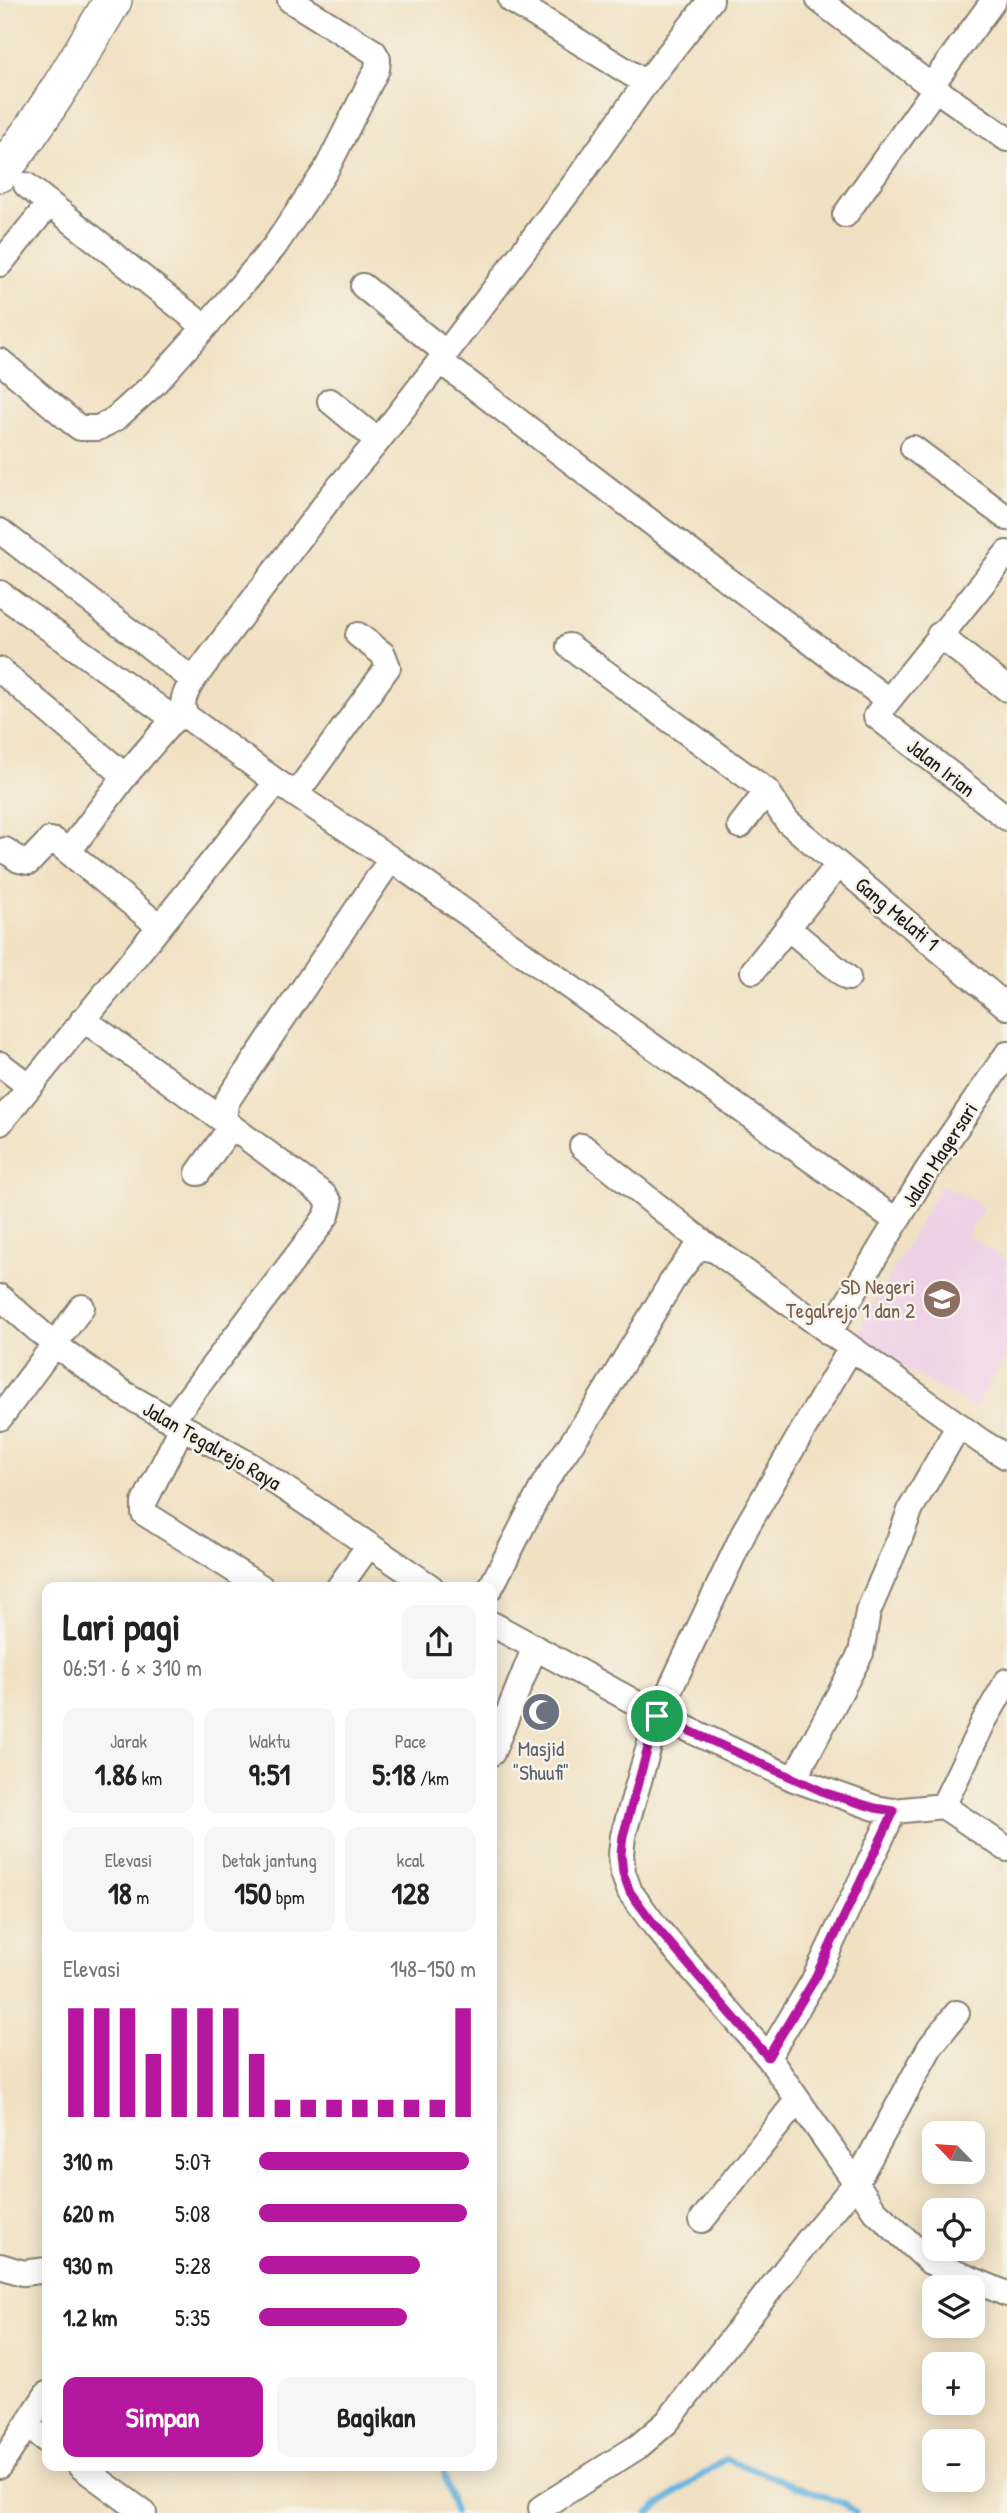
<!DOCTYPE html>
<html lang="id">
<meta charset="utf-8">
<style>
body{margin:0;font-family:"Patrick Hand",sans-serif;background:#f6f6f6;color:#222;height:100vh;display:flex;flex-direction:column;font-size:26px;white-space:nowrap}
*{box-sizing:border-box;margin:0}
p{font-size:23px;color:#767676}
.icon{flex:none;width:38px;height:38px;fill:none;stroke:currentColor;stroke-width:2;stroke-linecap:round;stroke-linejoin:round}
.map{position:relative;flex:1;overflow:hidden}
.drawer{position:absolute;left:42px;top:1582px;width:455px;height:889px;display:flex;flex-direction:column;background:#fff;border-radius:14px;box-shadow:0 4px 18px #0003}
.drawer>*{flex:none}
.needle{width:46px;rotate:295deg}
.fabs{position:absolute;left:922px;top:2121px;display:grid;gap:14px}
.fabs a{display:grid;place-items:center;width:63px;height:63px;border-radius:14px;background:#fff;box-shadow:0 4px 18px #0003;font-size:35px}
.pin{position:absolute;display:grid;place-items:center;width:60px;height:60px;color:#fff;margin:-30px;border:4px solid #fff;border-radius:50%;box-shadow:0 2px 7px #0007}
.round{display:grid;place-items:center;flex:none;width:74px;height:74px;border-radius:14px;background:#f6f6f6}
.overview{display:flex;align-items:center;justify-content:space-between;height:119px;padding:0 21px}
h1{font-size:38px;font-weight:700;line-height:52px}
.metrics{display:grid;grid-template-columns:repeat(3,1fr);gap:10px;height:119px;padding:7px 21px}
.metrics div{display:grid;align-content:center;border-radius:14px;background:#f6f6f6;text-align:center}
.metrics b{font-size:30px;font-weight:700}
.metrics small{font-size:19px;font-weight:400}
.metrics p{font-size:19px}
.chart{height:196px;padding:14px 21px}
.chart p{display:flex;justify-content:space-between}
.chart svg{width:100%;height:126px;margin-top:7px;stroke:#b5179e;stroke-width:6}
.primary-button{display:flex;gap:14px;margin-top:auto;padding:14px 21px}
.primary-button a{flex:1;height:80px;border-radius:14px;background:#b5179e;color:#fff;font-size:28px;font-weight:700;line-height:80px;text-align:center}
.primary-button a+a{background:#f6f6f6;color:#222}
ul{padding:0 21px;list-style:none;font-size:23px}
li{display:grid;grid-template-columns:112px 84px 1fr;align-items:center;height:52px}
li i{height:18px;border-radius:9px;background:#b5179e}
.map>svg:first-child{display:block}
</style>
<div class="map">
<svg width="1007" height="2513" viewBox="0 0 1007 2513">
<rect width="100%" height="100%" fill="#f7f3e8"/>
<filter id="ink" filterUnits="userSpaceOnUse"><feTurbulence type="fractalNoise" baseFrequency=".0143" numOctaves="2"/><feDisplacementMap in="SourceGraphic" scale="14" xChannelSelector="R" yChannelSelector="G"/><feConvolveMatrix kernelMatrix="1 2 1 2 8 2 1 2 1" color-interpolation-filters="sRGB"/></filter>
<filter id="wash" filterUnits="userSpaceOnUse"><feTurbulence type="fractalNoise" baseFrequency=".00686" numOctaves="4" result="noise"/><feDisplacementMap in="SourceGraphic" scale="28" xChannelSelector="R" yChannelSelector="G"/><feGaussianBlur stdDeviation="1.57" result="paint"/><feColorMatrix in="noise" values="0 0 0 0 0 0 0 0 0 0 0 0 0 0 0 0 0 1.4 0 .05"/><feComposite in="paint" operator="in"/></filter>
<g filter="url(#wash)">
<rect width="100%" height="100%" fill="#f0e1c3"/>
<path fill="#eed0e7" d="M942 1184 983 1207 967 1236 1007 1260V1353L975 1409 854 1339Z"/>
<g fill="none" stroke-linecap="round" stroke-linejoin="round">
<path stroke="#64b2dd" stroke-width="6" d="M0 2280 17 2282
M442 2466 455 2513
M648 2513 725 2459 844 2504 856 2513"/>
</g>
</g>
<g filter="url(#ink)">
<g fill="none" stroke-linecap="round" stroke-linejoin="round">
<g stroke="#867e70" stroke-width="28">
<path id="street" d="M511 0 646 83
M819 0 931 86 1007 139
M931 86 994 0
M26 185 205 327
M845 215 935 89
M0 264 49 204
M363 286 446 353
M0 361 72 422 80 428H98L115 419 154 384 205 327 274 247 326 170 377 69 378 59 374 52 290 0
M440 361 656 526 888 700
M330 401 378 441
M913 448 1007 518
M0 531 193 680
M1007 553 876 716 1007 818
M0 593 174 719
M939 635 1007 689
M569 646 767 791 787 821 1007 1007
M0 670 125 776
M277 782 391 859 897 1221 829 1333
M296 794 388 667 383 654 358 635
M740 826 767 791
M5 850 19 860 29 862 50 840 55 841 159 926
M69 851 125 776 174 719 186 716
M788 928 848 978
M753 971 838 865
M83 1019 224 1121
M0 1064 29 1086
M0 1123 277 782 186 716C179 702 186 692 193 680L332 495 378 441 446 353 578 179 646 83 711 0
M582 1146 709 1247
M198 1173 231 1127
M897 1221 926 1172 1007 1054
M0 1297 55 1345 123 1393 250 1465 431 1587
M0 1418 82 1307
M171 1421 318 1228 327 1215 330 1203 324 1195 224 1121 226 1103 233 1092 391 859
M182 1427 144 1503V1513L261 1587
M339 1587 369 1545
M491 1587 545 1482 598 1404 674 1278 694 1252 702 1247 715 1250 982 1442 1007 1457
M492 1624 658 1715 794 1779 875 1808 894 1811 943 1806 1007 1849
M492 1753 534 1649
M794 1779 861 1653 868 1612 899 1540 911 1508 959 1425
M943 1806 984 1721 1007 1681
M957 2013 930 2047 856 2183 875 2211 930 2262 1007 2294
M768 2057 813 1982 894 1811
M702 2220 797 2101
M0 2266 23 2273 47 2270
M27 2426 47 2441
M0 2466 47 2394
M80 2466 144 2513
M541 2508 639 2446 667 2422 806 2243 856 2183 768 2057 656 1927 630 1892 623 1873 621 1854 623 1836 658 1715 746 1528 851 1348"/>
</g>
<g stroke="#867e70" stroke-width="40">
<path id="primary" d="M0 173C43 119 78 59 113 0"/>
</g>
<use href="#street" stroke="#fff" stroke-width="24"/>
<use href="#primary" stroke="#fff" stroke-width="37"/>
</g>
</g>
<g fill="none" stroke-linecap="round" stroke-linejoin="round" filter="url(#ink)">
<g stroke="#fff" stroke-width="14">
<path id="route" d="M657 1716 826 1793 875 1808 894 1811 813 1982 768 2057 656 1927 630 1892 623 1873 621 1854 623 1836Z"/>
</g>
<use href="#route" stroke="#b5179e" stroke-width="9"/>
</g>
<defs>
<g id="school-disc" transform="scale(2.0125)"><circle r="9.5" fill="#8d6e63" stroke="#f7f3e8"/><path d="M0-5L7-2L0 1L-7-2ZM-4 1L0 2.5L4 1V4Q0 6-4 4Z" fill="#fff"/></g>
<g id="mosque-disc" transform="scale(2.0125)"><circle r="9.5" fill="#6b7280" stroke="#f7f3e8"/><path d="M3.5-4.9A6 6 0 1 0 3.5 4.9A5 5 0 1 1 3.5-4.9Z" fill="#fff"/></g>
</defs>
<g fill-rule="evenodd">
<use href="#school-disc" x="942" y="1299"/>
<use href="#mosque-disc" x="541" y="1712"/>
</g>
<g text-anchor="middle" stroke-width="5" stroke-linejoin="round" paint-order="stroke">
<g font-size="21" fill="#1c1c1c" stroke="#f7f3e8">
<text transform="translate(941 768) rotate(38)" y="7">Jalan Irian</text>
<text transform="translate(897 914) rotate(40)" y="7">Gang Melati 1</text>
<text transform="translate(940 1155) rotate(-57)" y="7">Jalan Magersari</text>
<text transform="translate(212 1446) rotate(30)" y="7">Jalan Tegalrejo Raya</text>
</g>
<g font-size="21" fill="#785e54" stroke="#f7f3e8" text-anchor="end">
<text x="915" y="1294">SD Negeri<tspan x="915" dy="24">Tegalrejo 1 dan 2</tspan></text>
</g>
<g font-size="21" fill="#5b616d" stroke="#f7f3e8">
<text x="541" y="1756">Masjid<tspan x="541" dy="24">"Shuufi"</tspan></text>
</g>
</g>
</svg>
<div class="fabs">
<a><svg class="needle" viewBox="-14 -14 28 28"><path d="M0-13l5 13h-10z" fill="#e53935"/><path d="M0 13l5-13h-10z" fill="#767676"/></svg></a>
<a><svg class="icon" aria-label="locate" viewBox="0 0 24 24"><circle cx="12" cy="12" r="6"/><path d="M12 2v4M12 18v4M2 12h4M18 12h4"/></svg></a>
<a><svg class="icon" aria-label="layers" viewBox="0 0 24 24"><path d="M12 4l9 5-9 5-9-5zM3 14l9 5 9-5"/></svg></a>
<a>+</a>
<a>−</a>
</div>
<div class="pin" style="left:657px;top:1716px;background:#1e9e55"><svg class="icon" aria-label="arrive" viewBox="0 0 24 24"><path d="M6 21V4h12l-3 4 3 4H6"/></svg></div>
<section class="drawer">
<div class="overview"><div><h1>Lari pagi</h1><p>06:51 · 6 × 310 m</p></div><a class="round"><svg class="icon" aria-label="share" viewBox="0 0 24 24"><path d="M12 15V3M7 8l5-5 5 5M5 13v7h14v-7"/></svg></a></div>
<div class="metrics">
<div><p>Jarak</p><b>1.86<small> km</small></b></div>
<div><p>Waktu</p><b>9:51</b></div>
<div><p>Pace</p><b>5:18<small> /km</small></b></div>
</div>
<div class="metrics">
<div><p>Elevasi</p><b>18<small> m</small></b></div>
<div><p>Detak jantung</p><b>150<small> bpm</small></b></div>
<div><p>kcal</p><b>128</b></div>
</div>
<div class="chart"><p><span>Elevasi</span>148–150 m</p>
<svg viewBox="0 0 160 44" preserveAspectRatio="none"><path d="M5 44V6M15 44V6M25 44V6M35 44V22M45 44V6M55 44V6M65 44V6M75 44V22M85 44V38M95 44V38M105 44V38M115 44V38M125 44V38M135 44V38M145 44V38M155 44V6"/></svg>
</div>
<ul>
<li><b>310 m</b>5:07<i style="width:97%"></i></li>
<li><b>620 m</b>5:08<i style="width:96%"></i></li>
<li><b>930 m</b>5:28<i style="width:74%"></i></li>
<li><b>1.2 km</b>5:35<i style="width:68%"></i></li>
</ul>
<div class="primary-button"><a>Simpan</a><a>Bagikan</a></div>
</section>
</div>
